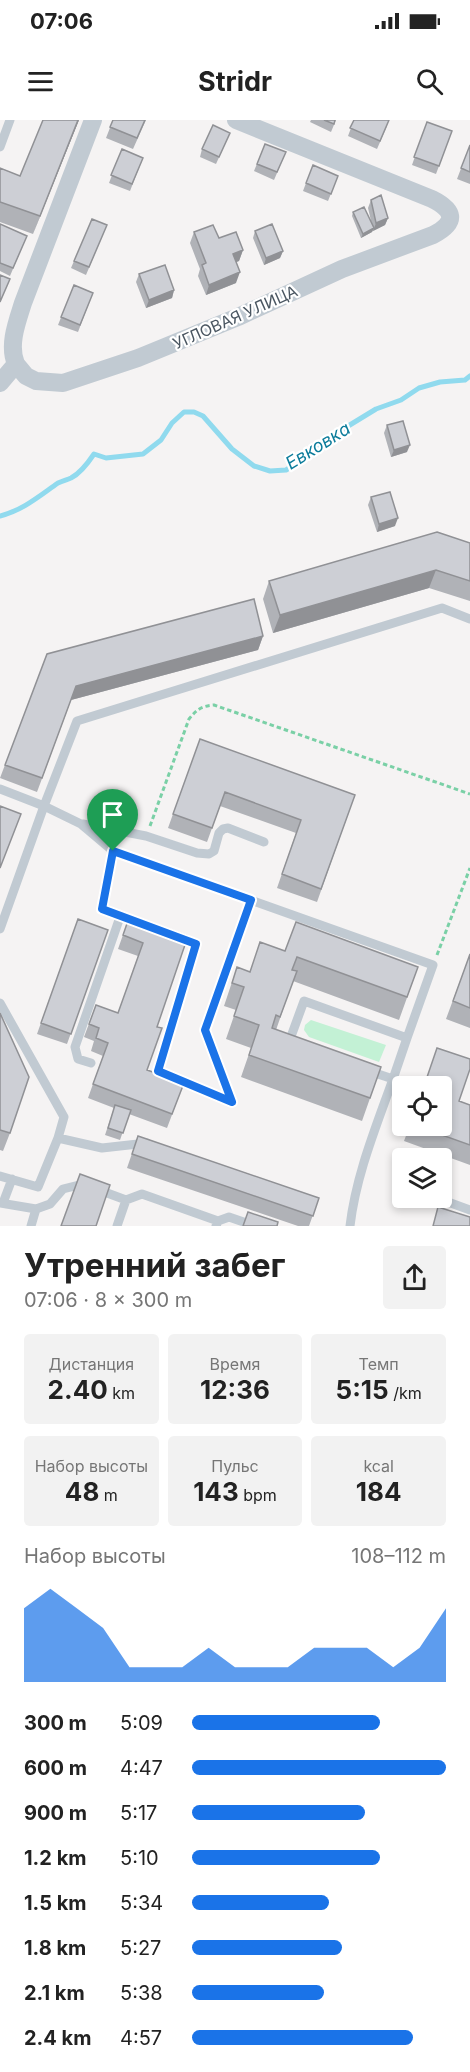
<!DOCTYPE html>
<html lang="ru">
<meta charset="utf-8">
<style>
body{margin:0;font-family:Inter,sans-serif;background:#f2f2f2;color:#222;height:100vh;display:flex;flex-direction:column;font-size:22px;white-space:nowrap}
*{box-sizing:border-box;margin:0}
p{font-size:20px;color:#767676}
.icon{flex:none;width:33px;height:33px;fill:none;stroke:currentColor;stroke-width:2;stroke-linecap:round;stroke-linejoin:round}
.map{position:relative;height:1106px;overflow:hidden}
.sheet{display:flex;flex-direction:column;background:#fff;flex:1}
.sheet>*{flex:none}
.buttons{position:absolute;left:392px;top:956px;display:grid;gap:12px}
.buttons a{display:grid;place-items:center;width:60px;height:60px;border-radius:6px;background:#fff;box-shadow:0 3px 9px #0003;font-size:30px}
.pin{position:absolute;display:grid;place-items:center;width:51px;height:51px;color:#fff;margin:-62px -26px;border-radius:50% 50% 50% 0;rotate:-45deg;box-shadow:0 0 6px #0007}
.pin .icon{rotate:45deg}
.round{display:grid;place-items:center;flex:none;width:63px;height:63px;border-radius:6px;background:#f2f2f2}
.headline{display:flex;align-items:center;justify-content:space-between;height:102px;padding:0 24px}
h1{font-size:33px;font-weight:700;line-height:45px}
.figures{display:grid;grid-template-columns:repeat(3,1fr);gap:9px;height:102px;padding:6px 24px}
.figures div{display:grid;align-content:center;border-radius:6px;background:#f2f2f2;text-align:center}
.figures b{font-size:26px;font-weight:700}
.figures small{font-size:16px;font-weight:400}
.figures p{font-size:16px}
.chart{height:168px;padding:12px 24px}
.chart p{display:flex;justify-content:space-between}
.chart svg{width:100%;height:108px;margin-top:6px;fill:#1a73e8;opacity:.7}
ul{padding:0 24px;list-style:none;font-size:20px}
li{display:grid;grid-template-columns:96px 72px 1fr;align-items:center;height:45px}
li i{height:15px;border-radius:8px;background:#1a73e8}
.status{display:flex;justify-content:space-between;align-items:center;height:42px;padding:0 30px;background:#fff;direction:ltr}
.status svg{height:16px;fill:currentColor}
header{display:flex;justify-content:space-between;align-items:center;height:78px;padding:0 24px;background:#fff;font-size:27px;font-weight:700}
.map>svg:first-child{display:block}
</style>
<div class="status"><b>07:06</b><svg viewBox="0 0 49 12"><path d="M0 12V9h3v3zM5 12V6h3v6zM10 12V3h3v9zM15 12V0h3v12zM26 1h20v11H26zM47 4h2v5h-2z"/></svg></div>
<header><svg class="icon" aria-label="menu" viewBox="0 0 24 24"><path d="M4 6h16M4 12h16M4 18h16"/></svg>Stridr<svg class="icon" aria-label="search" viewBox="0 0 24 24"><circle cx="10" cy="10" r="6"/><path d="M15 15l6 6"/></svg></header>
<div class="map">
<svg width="470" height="1106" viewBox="0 0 470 1106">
<rect width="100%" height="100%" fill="#f5f3f3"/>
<path fill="#c3f1d5" d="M311 900 386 925 379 942 309 917 304 910 305 905Z"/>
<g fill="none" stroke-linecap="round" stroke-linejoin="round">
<path stroke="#90daee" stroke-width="5" d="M0 396C23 390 38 377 58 363 62 361 66 360 71 358 81 353 88 343 94 334L106 338 143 334 161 320 172 303 184 292H194L203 296 232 329 254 346 270 351 286 350 299 342 317 325 376 289 401 280 419 268 440 262 465 260 470 256"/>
<path stroke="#7ad0a6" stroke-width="3" stroke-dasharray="4.5 3" stroke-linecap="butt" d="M150 706 189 599C197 589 202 586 214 585L470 674
M437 835 470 748"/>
<path stroke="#c1cad2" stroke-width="9" d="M0 27 10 0
M0 669 44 686 77 601 442 488 470 499
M83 704 146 716 197 733 209 734 214 731 219 713 223 709 228 708 264 722
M113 731 433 845 407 918
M0 809 44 686 81 704 113 731 102 789 140 804
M175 817 196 824 158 951 232 982
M0 883 64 997 58 1018 38 1067 0 1056
M294 924 289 922 304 881 407 918 393 959
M91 943 78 939 75 927 120 797
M232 982 205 910 251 780
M58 1018 102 1028 147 1023
M448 1082 470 1090
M0 1083 36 1089 50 1084 63 1069 83 1064 126 1080 142 1074 218 1101
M3 1083 12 1059
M31 1106 36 1089
M117 1106 126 1080
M216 1106 218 1101 229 1097 255 1106
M350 1106C356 1055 376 1007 393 959L369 951"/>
<path stroke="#c1cad2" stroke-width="18" d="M16 244 26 256 36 261 63 263 138 238 238 197 342 149 433 115C458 102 454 90 432 79L236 0
M0 263 16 244C8 225 17 202 23 183L93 0"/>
</g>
<path fill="#b0b2b7" d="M79 0 33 114 0 102V48L20 56Z
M113 0H146L133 29 106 18Z
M311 0H336L331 12 310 2Z
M354 0 387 6 377 29 348 16Z
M427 2 452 11 436 54 412 45Z
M230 13 216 44 200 37 202 29Z
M265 24 286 32 274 60 254 51Z
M470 25V64L457 59Z
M122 29 143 38 130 71 109 63Z
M338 56 328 81 303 71 306 63Z
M371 80 388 98 385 105 373 111V110L372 112 361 118 352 96 353 92 372 105 368 88Z
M0 104 24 123 10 156 0 151Z
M107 105 86 155 71 148 74 141Z
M255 111 283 131 280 138 264 145 253 118Z
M194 112 243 130 239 141 236 142V163L206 175 198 156 200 149 190 123Z
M139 154 174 170 172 178 146 188 136 162Z
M74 165 93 173 78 212 58 205Z
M387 305 407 332 391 337 384 313Z
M371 377 395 406 377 412 368 385Z
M470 423V481L429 468 273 513 263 479 269 461Z
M263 516 258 530 71 580 37 672 0 658 47 534Z
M200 619 355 675 317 782 277 768 296 713 220 686 207 722 168 708Z
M130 795 188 816 157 907 147 950 184 963 167 1008 129 994 120 1020 105 1015 114 988 88 978 103 936 91 931 94 921 84 917 96 885 118 893 138 836 118 829Z
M78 799 108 810 67 924 37 914Z
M285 831 418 847 399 900 293 861 276 910 381 947 362 1001 241 957 251 928 226 919 236 890 224 886 237 847 250 852Z
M470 834V908L446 899Z
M0 893 10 1013 3 1031 0 1030Z
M459 981 470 985V1045L404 1021 410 1005H441Z
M138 1016 319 1078 309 1106H298L127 1048Z"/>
<path fill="#909195" d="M78 0H79L33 114 40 96Z
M388 98 385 105 373 111 376 103Z
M374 108 372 112 361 118 363 114Z
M243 130 239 141 229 145 233 134Z
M283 131 280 138 264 145 266 138Z
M240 152 236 163 206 175 209 165Z
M174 170 172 178 146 188 149 180Z
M410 325 407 332 391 337 394 330Z
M398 398 395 406 377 412 379 404Z
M436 450 429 468 273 513 280 495Z
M263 516 258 530 71 580 37 672 76 566Z"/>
<path fill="#cdcfd5" stroke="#909195" stroke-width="1.5" d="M43 0H78L40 96 0 82V48L20 56Z
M113 0H145L137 18 110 7Z
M324 0H335L334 4Z
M354 0H389L380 21 350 8Z
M427 2 452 11 439 46 414 37Z
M213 5 230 13 219 37 202 29Z
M265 24 286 32 277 52 257 44Z
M470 25V52L461 48Z
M122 29 143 38 132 64 111 55Z
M313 45 338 56 331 74 306 63Z
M381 75 388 98 376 103 371 80Z
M364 87 374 108 363 114 353 92Z
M92 99 107 105 89 147 74 141Z
M0 104 27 116 13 148 0 143Z
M272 104 283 131 266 138 255 111Z
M213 105 219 118 236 112 243 130 233 134 240 152 209 165 202 145 206 143 194 112Z
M165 145 174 170 149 180 139 154Z
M0 155 10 159 0 182Z
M74 165 93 173 80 205 61 197Z
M403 301 410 325 394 330 387 305Z
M390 372 398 398 379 404 371 377Z
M437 412 470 423V461L436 450 280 495 269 461Z
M254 479 263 516 76 566 42 658 5 645 47 534Z
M200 619 355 675 321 769 282 754 301 700 225 672 212 708 173 694Z
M0 686 21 694 0 748Z
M130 795 188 816 157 907 162 908 147 950 184 963 172 994 93 964 108 923 96 918 99 908 89 904 96 885 118 893 143 823 123 815Z
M78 799 108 810 71 914 41 903Z
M296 802 418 847 407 877 297 837 292 850 297 851 280 897 276 895 272 908 381 947 370 978 249 935 259 905 234 896 244 867 232 863 237 847 250 852 260 822 285 831Z
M470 834V888L453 881Z
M0 893 29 957 10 1013 0 1010Z
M437 928 470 939V949L459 981 470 985V1025L414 1005H441V966H424Z
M115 985 131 990 123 1013 108 1008Z
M138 1016 319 1078 313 1096 132 1034Z
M80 1054 110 1065 96 1106H61Z
M438 1087 470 1097V1106H433Z
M248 1092 278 1102 277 1106H243Z"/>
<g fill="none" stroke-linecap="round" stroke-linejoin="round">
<g stroke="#fff" stroke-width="12">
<path id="route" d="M113 731 251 780 205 910 232 982 158 951 196 824 102 789Z"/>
</g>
<use href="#route" stroke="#1a73e8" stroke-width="8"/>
</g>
<g text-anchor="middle" stroke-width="4.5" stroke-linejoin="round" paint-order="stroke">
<g font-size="16" fill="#4a5661" stroke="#fff">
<text transform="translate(235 197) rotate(-24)" y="6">УГЛОВАЯ УЛИЦА</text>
</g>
<g font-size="18" font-style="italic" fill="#0c7c9b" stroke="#fff">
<text transform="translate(318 326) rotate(-32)" y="6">Евковка</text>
</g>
</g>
</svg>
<div class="buttons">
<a><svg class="icon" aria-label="locate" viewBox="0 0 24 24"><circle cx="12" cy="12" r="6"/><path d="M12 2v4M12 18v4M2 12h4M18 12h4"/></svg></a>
<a><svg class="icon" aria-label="layers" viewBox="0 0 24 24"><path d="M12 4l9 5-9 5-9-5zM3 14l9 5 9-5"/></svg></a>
</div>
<div class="pin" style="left:113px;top:731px;background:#1e9e55"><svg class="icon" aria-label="arrive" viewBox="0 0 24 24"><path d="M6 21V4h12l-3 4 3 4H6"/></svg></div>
</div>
<section class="sheet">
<div class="headline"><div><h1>Утренний забег</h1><p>07:06 · 8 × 300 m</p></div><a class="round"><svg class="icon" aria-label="share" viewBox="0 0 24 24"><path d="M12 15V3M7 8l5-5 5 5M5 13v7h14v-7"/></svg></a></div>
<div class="figures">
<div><p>Дистанция</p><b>2.40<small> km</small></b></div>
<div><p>Время</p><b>12:36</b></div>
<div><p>Темп</p><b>5:15<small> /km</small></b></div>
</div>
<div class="figures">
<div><p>Набор высоты</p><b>48<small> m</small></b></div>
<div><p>Пульс</p><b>143<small> bpm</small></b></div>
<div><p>kcal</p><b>184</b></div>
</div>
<div class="chart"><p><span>Набор высоты</span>108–112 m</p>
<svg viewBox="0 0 160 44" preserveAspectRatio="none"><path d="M0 44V14L10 6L20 14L30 22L40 38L50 38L60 38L70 30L80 38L90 38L100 38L110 30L120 30L130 30L140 38L150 30L160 14V44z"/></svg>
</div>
<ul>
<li><b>300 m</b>5:09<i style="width:74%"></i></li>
<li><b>600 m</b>4:47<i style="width:100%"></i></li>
<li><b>900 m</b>5:17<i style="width:68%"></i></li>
<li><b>1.2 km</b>5:10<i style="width:74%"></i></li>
<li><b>1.5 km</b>5:34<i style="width:54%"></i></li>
<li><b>1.8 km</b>5:27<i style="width:59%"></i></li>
<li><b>2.1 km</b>5:38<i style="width:52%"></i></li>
<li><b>2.4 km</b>4:57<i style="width:87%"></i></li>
</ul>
</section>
